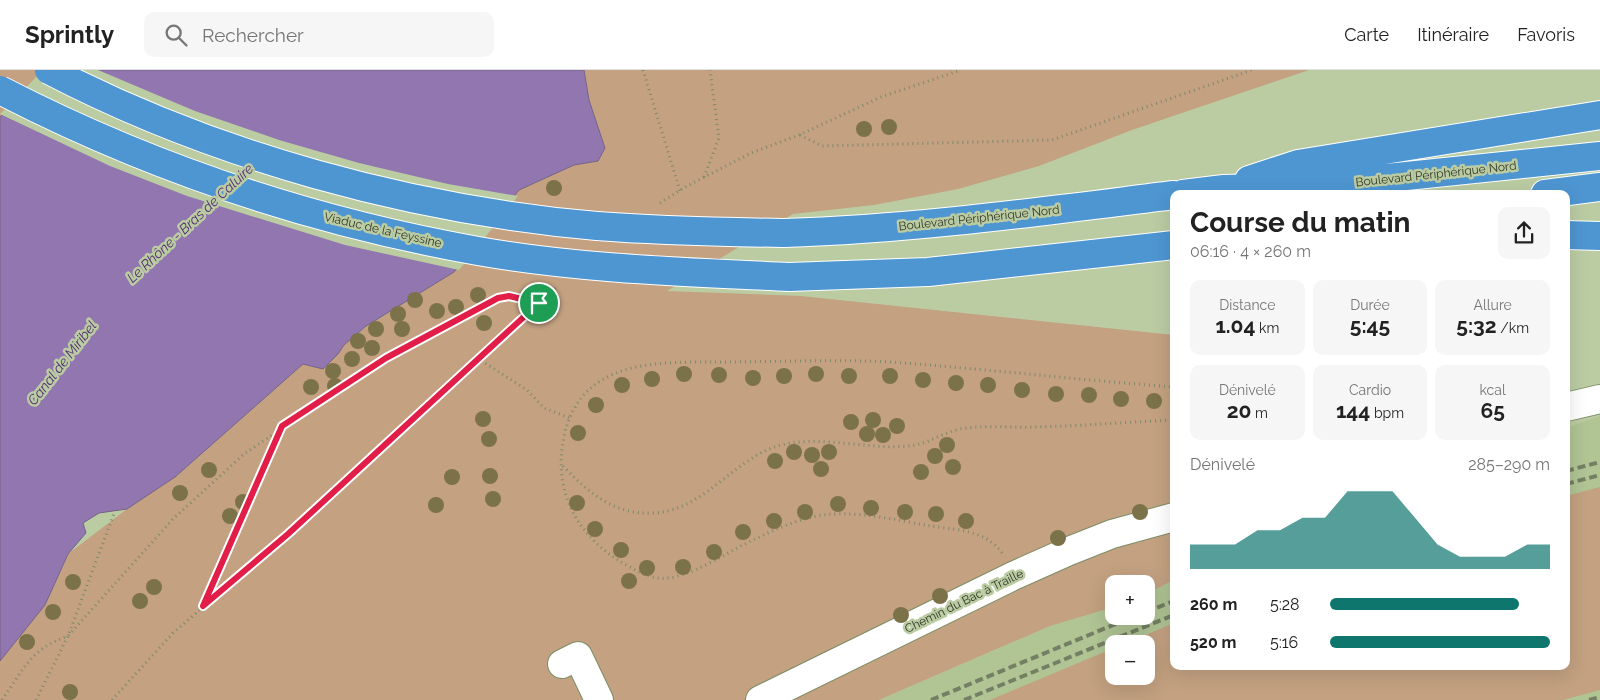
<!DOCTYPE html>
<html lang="fr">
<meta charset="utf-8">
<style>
body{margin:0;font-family:Raleway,sans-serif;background:#f6f6f6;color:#222;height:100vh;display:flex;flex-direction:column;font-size:19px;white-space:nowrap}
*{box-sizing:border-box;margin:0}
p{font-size:16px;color:#767676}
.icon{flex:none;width:28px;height:28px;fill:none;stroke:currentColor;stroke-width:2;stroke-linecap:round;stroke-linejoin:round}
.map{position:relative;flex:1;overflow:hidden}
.panel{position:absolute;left:1170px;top:120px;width:400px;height:480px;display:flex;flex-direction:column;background:#fff;border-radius:10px;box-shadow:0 5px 20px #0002}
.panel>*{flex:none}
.buttons{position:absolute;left:1105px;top:505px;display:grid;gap:10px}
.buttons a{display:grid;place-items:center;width:50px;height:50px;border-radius:10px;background:#fff;box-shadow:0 5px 20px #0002;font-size:25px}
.pin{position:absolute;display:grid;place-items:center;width:42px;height:42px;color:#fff;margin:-21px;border:2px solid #fff;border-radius:50%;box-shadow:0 1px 5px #0007}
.round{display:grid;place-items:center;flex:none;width:52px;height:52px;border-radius:10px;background:#f6f6f6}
.summary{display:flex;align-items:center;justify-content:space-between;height:85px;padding:0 20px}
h1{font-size:28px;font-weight:700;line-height:38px}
.figures{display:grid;grid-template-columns:repeat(3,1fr);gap:8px;height:85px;padding:5px 20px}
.figures div{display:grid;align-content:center;border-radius:10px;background:#f6f6f6;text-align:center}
.figures b{font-size:21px;font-weight:700}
.figures small{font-size:14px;font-weight:400}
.figures p{font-size:14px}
.chart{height:140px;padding:10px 20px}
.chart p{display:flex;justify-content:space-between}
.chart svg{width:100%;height:90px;margin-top:5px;fill:#0f766e;opacity:.7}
ul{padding:0 20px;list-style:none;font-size:16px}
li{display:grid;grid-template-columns:80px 60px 1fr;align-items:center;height:38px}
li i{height:12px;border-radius:6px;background:#0f766e}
header{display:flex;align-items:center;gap:30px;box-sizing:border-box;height:70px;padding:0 25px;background:#fff;border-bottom:1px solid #e0e0e0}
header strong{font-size:24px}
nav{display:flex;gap:28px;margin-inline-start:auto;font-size:18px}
.search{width:350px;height:45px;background:#f6f6f6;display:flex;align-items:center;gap:12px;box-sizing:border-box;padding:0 18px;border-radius:10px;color:#767676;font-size:19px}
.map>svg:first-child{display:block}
</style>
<header>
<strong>Sprintly</strong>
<div class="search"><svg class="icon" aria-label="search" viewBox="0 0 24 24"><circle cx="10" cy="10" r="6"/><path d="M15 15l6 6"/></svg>Rechercher</div>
<nav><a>Carte</a><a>Itinéraire</a><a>Favoris</a></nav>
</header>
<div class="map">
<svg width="1600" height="630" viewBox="0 0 1600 630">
<rect width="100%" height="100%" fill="#bbcca3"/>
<path fill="#b0c494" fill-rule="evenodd" d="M1600 346V630H880L1050 556 1114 537V546H1146V524L1174 510V596H1566V358ZM1114 574H1146V606H1114Z"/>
<path fill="#c3a181" d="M0 0H47L0 47Z
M584 0H1309L1132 60 1039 96 958 119 874 135 793 144 667 221 801 226 1174 265V510L1146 524V514H1114V537L1050 556 879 630H0V591L45 535 68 484 127 439 175 407 303 294 338 284 344 275 366 256 454 202 519 120 574 95 598 91Z
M1600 417V620L1563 630H990L1114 578V606H1146V574H1124L1174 553V596H1566V426Z"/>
<path fill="#9276b0" stroke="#756387" d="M47 0H584L589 30 605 78 598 91 574 95 519 120 454 202 366 256 344 275 338 284 323 299 303 294 175 407 127 439 99 443 83 453 86 463 68 484 45 535 0 591V47Z"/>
<path fill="#bbcca3" d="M43 0H98L195 41 279 70 359 93 448 114 518 126 459 200 345 175 187 126 110 96 0 44Z"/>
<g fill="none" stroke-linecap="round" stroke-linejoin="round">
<g stroke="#7d8d66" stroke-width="30">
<path id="minor" d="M1566 337 1600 329
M562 594 578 586 599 630
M760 630 1013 506 1069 481 1112 464 1174 447"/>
</g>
<g stroke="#fff" stroke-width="30">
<path id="highway" d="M1249 110 1298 94 1600 45
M1183 124 1224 119 1300 117 1600 86
M1545 124 1600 117
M784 163C915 159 1044 141 1174 125
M1566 165 1600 166
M789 207 928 202 1174 175"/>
</g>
<path stroke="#7d896b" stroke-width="3" stroke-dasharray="1 4" stroke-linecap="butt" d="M643 0 680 121
M800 65 822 76 1052 70 1252 0
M704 107 719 68 710 0
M660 133 687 116 751 83 799 65 881 27 961 0
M477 288 527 320 544 338 570 348
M563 396C589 423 614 445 653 443 705 441 734 387 781 375 823 365 867 380 909 376 930 374 946 360 966 358 989 355 1012 358 1034 357 1081 356 1127 352 1174 350
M1002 483C986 460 957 460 931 456 894 450 849 438 812 447 788 453 767 463 745 474 723 485 691 506 668 508 653 510 641 503 628 496 579 469 552 424 564 366 581 290 654 292 716 292 774 292 833 289 891 292 986 299 1079 310 1174 317
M203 535 281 358
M2 630C24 599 30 579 68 566L173 449 244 384 386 288 498 228 509 226 539 233
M36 630 68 566 115 441
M112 630 173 563 288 464 497 269 556 218"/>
<use href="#minor" stroke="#fff" stroke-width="28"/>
<use href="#highway" stroke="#4e96d2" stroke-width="28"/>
<path stroke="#747f63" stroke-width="4" stroke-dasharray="8 4" stroke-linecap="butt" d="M1566 401 1600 392
M1566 414 1600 405
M1146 542 1174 531
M931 630 1135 546
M964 630 1174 545
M1589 630 1600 627"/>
<g stroke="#fff" stroke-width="30" stroke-linecap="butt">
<path id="highway-bridge" d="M49 0C214 86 412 140 597 156 659 161 722 162 784 163
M0 20C151 98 310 151 478 181 580 199 685 202 789 207"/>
</g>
<use href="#highway-bridge" stroke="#4e96d2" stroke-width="28"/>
</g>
<g fill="#7c7249">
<circle cx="889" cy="57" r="8"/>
<circle cx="864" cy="59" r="8"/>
<circle cx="554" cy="118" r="8"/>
<circle cx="478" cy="225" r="8"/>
<circle cx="415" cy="230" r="8"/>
<circle cx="456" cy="237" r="8"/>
<circle cx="437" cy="241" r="8"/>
<circle cx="398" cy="244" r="8"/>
<circle cx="484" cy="253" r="8"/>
<circle cx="376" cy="259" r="8"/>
<circle cx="402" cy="259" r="8"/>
<circle cx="358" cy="271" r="8"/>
<circle cx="372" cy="278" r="8"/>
<circle cx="352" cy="289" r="8"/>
<circle cx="333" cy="301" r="8"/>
<circle cx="684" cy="304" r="8"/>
<circle cx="816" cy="304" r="8"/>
<circle cx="719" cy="305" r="8"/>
<circle cx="784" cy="306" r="8"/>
<circle cx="849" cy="306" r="8"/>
<circle cx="890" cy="306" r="8"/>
<circle cx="753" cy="308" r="8"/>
<circle cx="652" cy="309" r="8"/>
<circle cx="923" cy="310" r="8"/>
<circle cx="956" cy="313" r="8"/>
<circle cx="622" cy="315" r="8"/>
<circle cx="988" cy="315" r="8"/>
<circle cx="335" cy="316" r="8"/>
<circle cx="311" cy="317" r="8"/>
<circle cx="1022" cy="320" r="8"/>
<circle cx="1056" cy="324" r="8"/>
<circle cx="1089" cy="325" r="8"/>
<circle cx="1121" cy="329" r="8"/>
<circle cx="1154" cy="331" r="8"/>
<circle cx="596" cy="335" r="8"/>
<circle cx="483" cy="349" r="8"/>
<circle cx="873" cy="350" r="8"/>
<circle cx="851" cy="352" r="8"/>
<circle cx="897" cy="356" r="8"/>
<circle cx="578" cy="363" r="8"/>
<circle cx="867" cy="364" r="8"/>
<circle cx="883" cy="365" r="8"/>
<circle cx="489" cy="369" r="8"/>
<circle cx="947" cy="375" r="8"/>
<circle cx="794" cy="382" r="8"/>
<circle cx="829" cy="382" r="8"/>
<circle cx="812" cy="385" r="8"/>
<circle cx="935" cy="386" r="8"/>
<circle cx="775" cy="391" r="8"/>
<circle cx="953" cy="397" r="8"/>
<circle cx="821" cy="399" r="8"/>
<circle cx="209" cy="400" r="8"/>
<circle cx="921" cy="402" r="8"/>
<circle cx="490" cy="406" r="8"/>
<circle cx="452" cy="407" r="8"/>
<circle cx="180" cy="423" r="8"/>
<circle cx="493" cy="429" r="8"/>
<circle cx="243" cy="432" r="8"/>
<circle cx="577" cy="433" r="8"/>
<circle cx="838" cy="434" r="8"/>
<circle cx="436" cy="435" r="8"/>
<circle cx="871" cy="438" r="8"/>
<circle cx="805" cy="442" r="8"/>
<circle cx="905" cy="442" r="8"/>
<circle cx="1140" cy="442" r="8"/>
<circle cx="936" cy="444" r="8"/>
<circle cx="230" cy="446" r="8"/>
<circle cx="774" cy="451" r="8"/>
<circle cx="966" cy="451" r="8"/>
<circle cx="595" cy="459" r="8"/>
<circle cx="743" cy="462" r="8"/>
<circle cx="1058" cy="468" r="8"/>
<circle cx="621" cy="480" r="8"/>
<circle cx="714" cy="482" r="8"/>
<circle cx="683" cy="497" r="8"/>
<circle cx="647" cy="498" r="8"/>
<circle cx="629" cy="511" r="8"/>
<circle cx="73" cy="512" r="8"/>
<circle cx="154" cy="517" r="8"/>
<circle cx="940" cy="526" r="8"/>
<circle cx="140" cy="531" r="8"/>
<circle cx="53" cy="542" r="8"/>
<circle cx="901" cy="545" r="8"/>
<circle cx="27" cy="572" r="8"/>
<circle cx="70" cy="622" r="8"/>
</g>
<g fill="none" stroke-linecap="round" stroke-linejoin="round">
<g stroke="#fff" stroke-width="10">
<path id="route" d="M509 226 539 233 288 464 203 536 282 356 386 288 498 228Z"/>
</g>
<use href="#route" stroke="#e11d48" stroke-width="6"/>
</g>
<g text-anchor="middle" stroke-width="5" stroke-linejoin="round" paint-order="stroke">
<g font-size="12" fill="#303626" stroke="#bbcca3">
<text transform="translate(1436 104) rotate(-6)" y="4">Boulevard Périphérique Nord</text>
<text transform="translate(979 148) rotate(-6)" y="4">Boulevard Périphérique Nord</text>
<text transform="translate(383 160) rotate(13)" y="4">Viaduc de la Feyssine</text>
<text transform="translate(964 531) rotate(-26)" y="4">Chemin du Bac à Traille</text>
</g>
<g font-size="14" font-style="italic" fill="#522c73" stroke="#bbcca3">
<text transform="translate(190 153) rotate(-43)" y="5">Le Rhône - Bras de Caluire</text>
<text transform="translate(62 293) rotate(-52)" y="5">Canal de Miribel</text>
</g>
</g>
</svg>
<div class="buttons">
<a>+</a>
<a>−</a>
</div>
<div class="pin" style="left:539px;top:233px;background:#1e9e55"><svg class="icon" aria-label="arrive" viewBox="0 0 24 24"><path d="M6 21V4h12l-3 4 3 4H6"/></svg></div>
<section class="panel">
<div class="summary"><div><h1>Course du matin</h1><p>06:16 · 4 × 260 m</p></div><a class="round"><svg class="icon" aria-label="share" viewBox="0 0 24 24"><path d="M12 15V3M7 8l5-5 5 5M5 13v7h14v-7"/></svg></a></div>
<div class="figures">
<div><p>Distance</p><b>1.04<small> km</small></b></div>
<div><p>Durée</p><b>5:45</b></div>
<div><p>Allure</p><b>5:32<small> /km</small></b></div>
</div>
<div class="figures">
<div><p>Dénivelé</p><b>20<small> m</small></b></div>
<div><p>Cardio</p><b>144<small> bpm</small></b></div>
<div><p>kcal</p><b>65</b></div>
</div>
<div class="chart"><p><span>Dénivelé</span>285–290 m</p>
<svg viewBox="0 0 160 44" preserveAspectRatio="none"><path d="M0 44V32L10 32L20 32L30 25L40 25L50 19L60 19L70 6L80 6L90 6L100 19L110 32L120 38L130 38L140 38L150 32L160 32V44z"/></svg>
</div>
<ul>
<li><b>260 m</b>5:28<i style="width:86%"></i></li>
<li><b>520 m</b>5:16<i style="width:100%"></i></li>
</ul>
</section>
</div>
